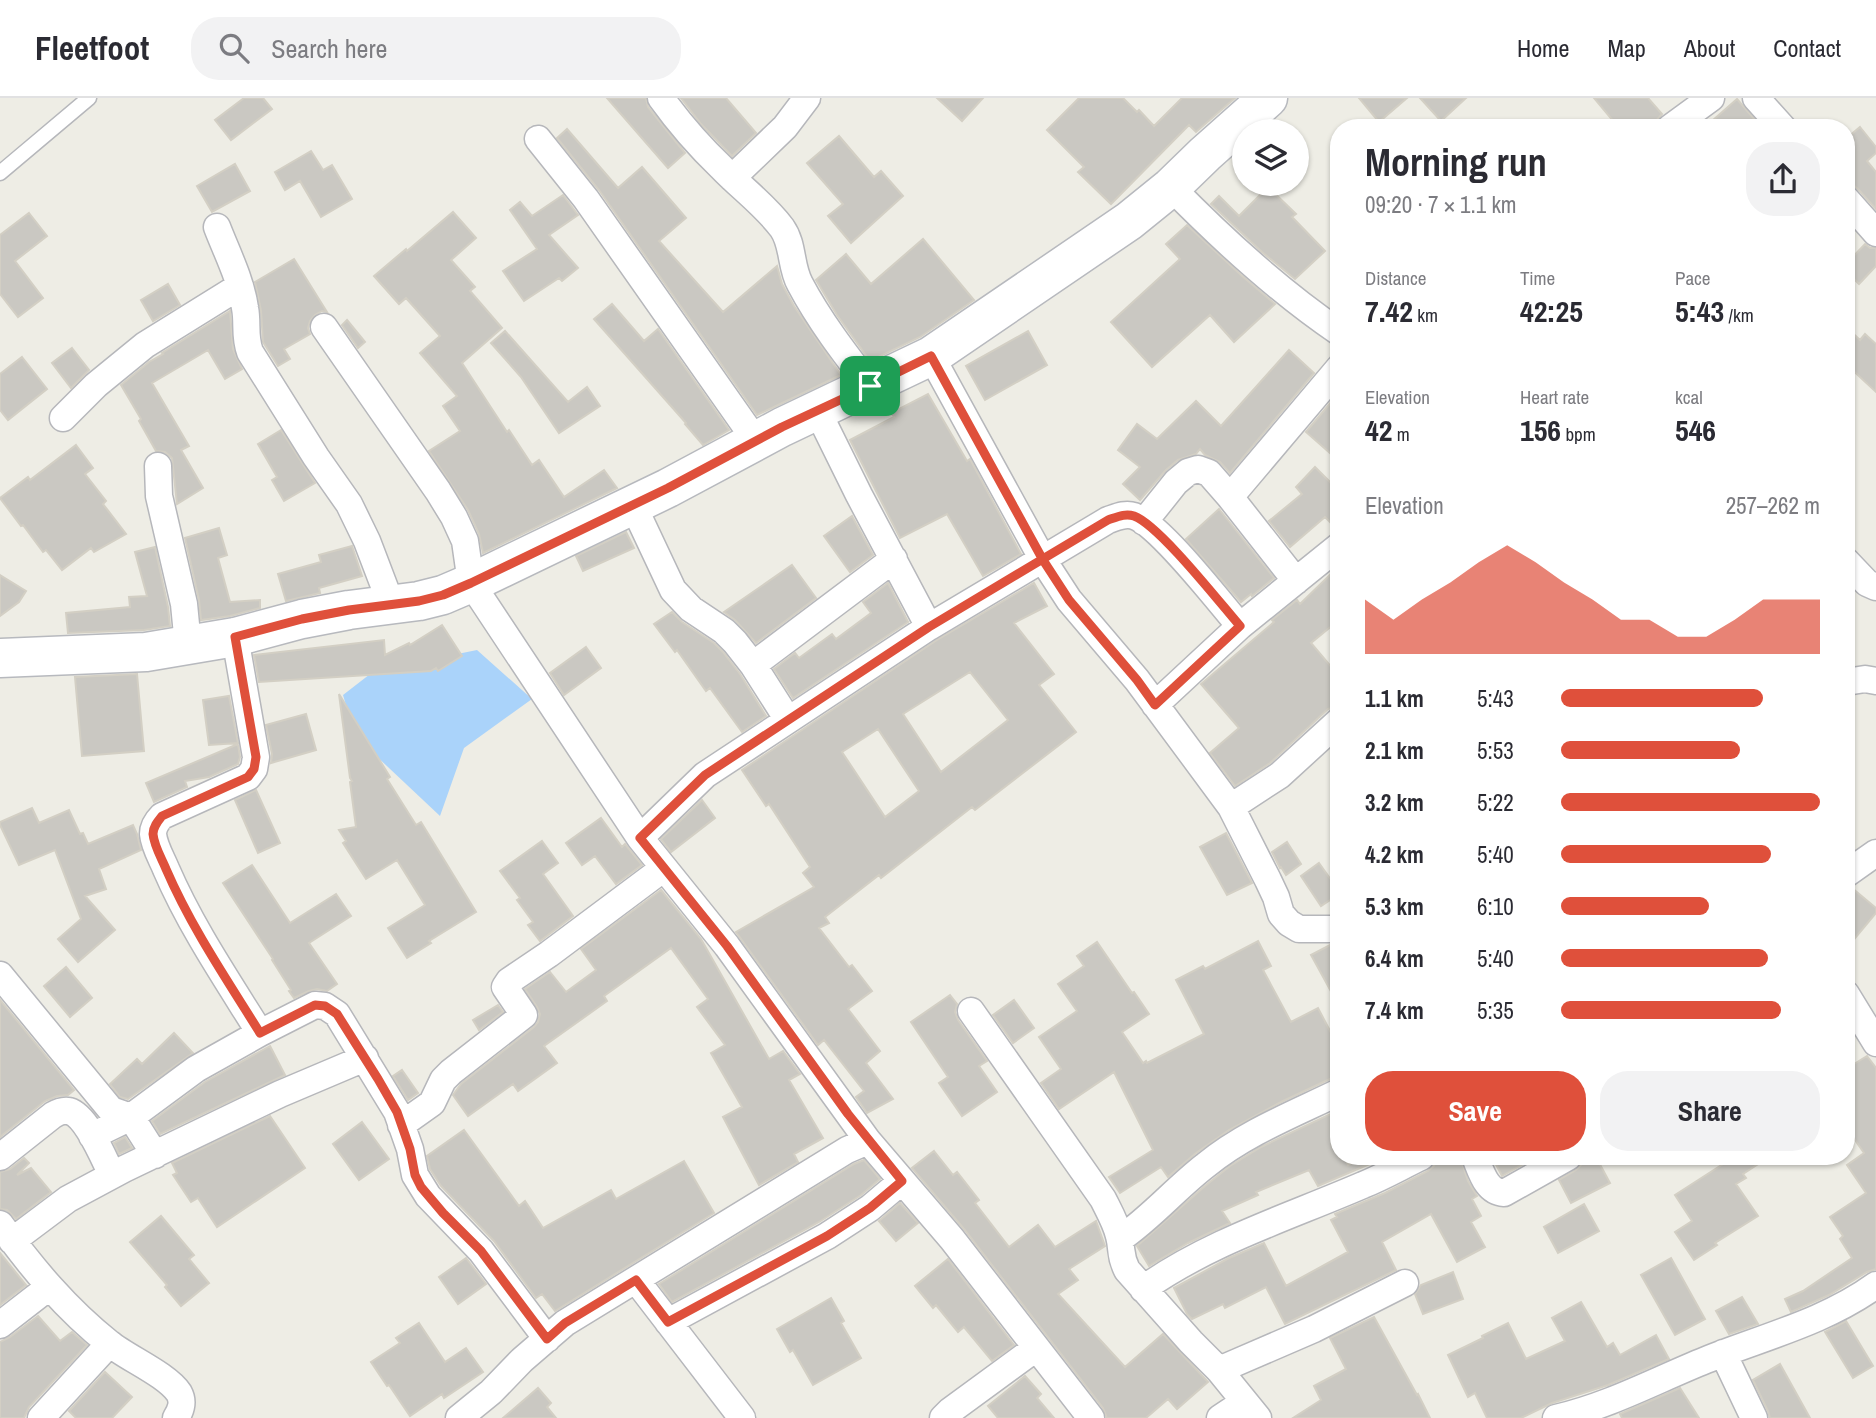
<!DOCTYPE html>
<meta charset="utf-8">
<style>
body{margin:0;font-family:"Archivo Narrow",sans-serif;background:#f2f2f3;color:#2b2b33;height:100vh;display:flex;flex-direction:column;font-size:26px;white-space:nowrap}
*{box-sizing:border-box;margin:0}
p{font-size:23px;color:#7c7c81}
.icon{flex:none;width:38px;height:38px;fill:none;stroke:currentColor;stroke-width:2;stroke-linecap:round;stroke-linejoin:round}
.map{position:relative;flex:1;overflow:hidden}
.sheet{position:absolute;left:1330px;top:21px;width:525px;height:1046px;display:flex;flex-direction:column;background:#fff;border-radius:28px;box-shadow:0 2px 5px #0004}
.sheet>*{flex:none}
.tools{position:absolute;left:1232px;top:21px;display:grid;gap:14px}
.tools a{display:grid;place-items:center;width:77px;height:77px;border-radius:50%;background:#fff;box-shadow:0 2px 5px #0004;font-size:35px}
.pin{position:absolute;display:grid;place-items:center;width:60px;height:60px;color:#fff;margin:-30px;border-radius:14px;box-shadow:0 4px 10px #0006}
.round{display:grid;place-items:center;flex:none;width:74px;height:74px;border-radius:28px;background:#f2f2f3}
.head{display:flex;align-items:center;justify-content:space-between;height:119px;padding:0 35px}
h1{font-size:38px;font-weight:800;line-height:52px}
.figures{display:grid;grid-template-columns:repeat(3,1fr);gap:10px;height:119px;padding:7px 35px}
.figures div{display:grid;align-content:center}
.figures b{font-size:30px;font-weight:800}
.figures small{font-size:19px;font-weight:400}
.figures p{font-size:19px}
.chart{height:196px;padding:14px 35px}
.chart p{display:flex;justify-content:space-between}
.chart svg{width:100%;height:126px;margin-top:7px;fill:#df503b;opacity:.7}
.cta{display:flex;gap:14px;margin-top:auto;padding:14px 35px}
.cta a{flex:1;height:80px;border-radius:28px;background:#df503b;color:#fff;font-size:28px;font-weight:800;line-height:80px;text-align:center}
.cta a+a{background:#f2f2f3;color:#2b2b33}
ul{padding:0 35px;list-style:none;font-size:23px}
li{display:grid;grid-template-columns:112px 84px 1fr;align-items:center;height:52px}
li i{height:18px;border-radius:9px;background:#df503b}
header{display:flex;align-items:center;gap:42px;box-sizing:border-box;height:98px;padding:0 35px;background:#fff;border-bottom:2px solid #e1e1e2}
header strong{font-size:33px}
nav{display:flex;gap:38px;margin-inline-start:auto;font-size:24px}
.search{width:490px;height:63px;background:#f2f2f3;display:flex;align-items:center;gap:18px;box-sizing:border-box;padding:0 24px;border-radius:28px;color:#7c7c81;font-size:26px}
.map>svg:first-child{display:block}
</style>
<header>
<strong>Fleetfoot</strong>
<div class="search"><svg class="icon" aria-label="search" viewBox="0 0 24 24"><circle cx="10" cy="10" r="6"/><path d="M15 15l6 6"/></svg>Search here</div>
<nav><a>Home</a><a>Map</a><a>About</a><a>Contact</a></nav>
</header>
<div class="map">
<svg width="1876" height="1320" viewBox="0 0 1876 1320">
<rect width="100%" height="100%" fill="#eeede5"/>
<path fill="#aad3fa" d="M477 552 532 601 464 650 440 718 355 638 343 597 374 573Z"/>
<path fill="#cac8c2" stroke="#d3cfc4" stroke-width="2" fill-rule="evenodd" d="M244 0H263L272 11 231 42 215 22Z
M607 0H646L648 9 685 55 668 70Z
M681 0H726L756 35 732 58 701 26Z
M937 0H983L962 23Z
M1079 0H1123L1137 14 1139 12 1154 28 1182 0H1235L1196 34 1189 27 1111 106 1078 74 1084 69 1047 32Z
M1359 0H1407L1379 24Z
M1420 0H1466L1441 23Z
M1594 0H1648L1662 16 1656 23 1655 30H1619Z
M1737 1 1762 30H1704Z
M1860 29 1876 49V55L1867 63 1876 74V111L1858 91 1846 81V38L1848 39Z
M567 31 618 90 642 69 686 120 659 143 723 214 777 168 782 186 794 208 841 277 757 317 599 92 557 40Z
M839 38 874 79 881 73 903 98 851 145 828 118 843 106 807 65Z
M311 53 323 72 332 67 352 101 321 119 300 83 285 92 275 74Z
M235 66 250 93 212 114 197 88Z
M1268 89 1296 116 1292 119 1325 153 1295 181 1262 154 1211 106 1219 98 1239 118Z
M563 97 578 117 549 137 578 170 562 183 559 180 524 203 503 173 537 151 510 112 520 104 532 118Z
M453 114 476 140 451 162 475 189 470 193 502 230 462 265 507 334 509 332 532 367 539 362 564 399 604 372 617 390 483 455 479 436 468 412 429 353 460 333 443 308 457 298 420 255 440 238 406 200 399 206 374 178 406 151 407 153Z
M29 115 47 138 15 163 43 200 18 219 0 196V137Z
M1187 127 1241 177 1275 206 1234 244 1210 217 1152 269 1111 224 1180 161 1166 146Z
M923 141 974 202 920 239 870 263 837 217 816 182 846 156 871 186Z
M1865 146 1870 150H1876V168L1859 186 1846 173V166Z
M294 161 327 214 322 213 315 217 310 223 308 230 310 236 284 251 290 261 278 268 263 244 261 213 255 184Z
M168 186 180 207 153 223 141 202Z
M612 206 644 243 658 231 729 332 703 347 685 326 686 325 594 221Z
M230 213 233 251 242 271 225 281 208 252 152 285 189 348 181 352 203 390 177 406 172 360 165 354 156 353 139 323 141 321 121 287 149 264 163 256 162 255Z
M347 222 365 244 358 250 342 227Z
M1846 229 1860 242 1865 236 1876 246V294L1846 266Z
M505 233 568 304 587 289 600 308 559 335 521 279 491 245Z
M1028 233 1047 267 985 302 966 268Z
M72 250 89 272 71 290 52 265Z
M1289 252 1314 275 1230 375 1220 364 1205 357 1200 351 1196 356 1178 362 1166 372 1140 402 1123 386 1140 369 1118 352 1137 326 1157 341 1196 303 1221 328Z
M22 259 47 291 8 322 0 312V276Z
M928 296 967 363 970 361 1021 456 983 478 947 416 900 440 850 342 894 319 891 315Z
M1338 296 1339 297V363L1306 334Z
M281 332 315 385 284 403 272 382 277 379 258 346Z
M76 347 93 370 85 376 106 403 103 406 126 436 94 454 91 450 62 472 46 452 43 454 23 427 21 428 0 400 28 379 30 382Z
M1315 369 1339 393V433L1325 419 1290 449 1269 423 1302 396 1296 389Z
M1219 411 1274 480 1252 498 1251 496 1241 504 1186 441Z
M852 418 873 457 850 474 824 438Z
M219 430 227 457 218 460 230 504 260 502V510L230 518 201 522 199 502 185 440Z
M626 434 634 450 583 473 576 458Z
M352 448 362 478 319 490 320 495 286 503 278 476 321 464 319 457Z
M155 449 168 509 170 528 144 532 68 535 66 515 130 509 129 499 147 498 135 454Z
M792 467 816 500 756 545 735 522 724 514Z
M1339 468V522L1311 545 1339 578V608L1328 611 1270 665 1235 688 1210 655 1239 630 1201 586 1274 524 1272 522 1297 502 1300 506Z
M0 477 26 493 19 504 0 518Z
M888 485 908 524 793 600 774 571 795 555 799 560 832 536 836 541 871 515 863 504Z
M1034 485 1047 508 1014 525 1054 576 1039 587 1076 634 975 712 972 709 881 780 879 777 825 819 829 825 819 830 849 869 852 867 872 893 848 911 880 953 866 965 893 1001 867 1015 856 999 864 993 824 942 818 947 736 834 814 789 803 775 810 769 769 706 766 708 742 672 937 542ZM970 574 1008 622 941 674 903 616ZM878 631 919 693 885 719 842 654Z
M672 514 682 524 714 545 723 554 740 576 766 618 742 634 710 590 706 593 677 552 675 554 654 526Z
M442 527 462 558 438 573 436 570 431 573 259 584 254 557 384 542 385 557 409 545 410 547Z
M586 549 601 570 564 597 550 575Z
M137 576 144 653 82 658 75 579Z
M339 596 390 679 387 681 416 727 421 724 476 814 429 843 431 845 407 860 388 830 425 807 397 762 366 781 343 745 346 743 339 732 356 729 350 684 352 683 350 680Z
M229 598 238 645 209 647 203 602Z
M306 616 316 652 271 665 272 656 266 627Z
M238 646 240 659 238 666 209 679 185 683 187 689 154 704 146 685Z
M256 692 280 745 258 755 235 702Z
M702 702 715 720 671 754 661 741Z
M32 710 39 725 69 712 80 736 83 735 88 746 133 727 137 736 141 752 99 771 106 791 85 798 115 832 78 864 58 841 81 821 55 752 19 767 0 727V724Z
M601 720 622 749 625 746 642 767 616 786 595 758 582 767 566 745Z
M1226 735 1252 785 1227 797 1200 749Z
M542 743 558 765 543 776 573 818 540 843 528 827 533 824 517 802 520 800 500 773Z
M1287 744 1301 766 1286 777 1281 769 1280 770 1272 754Z
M1319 765 1339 793V796L1321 808 1301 778Z
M252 767 290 825 336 796 351 818 309 845 337 886 327 893 317 891 309 893 294 900 289 893 291 892 272 862 273 861 223 785Z
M1852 790 1876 810V815L1846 851V792Z
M661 792 701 841 769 961 783 953 800 976 789 982 823 1040 794 1056 798 1064 759 1087 723 1019 742 1009 711 955 725 947 697 909 708 901 671 850 604 898 607 903 544 948 557 965 518 993 513 986 468 1018 453 997 461 986 534 929 538 924 540 916 537 909 525 891 550 874 566 894 596 872 581 851Z
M1258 843 1271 868 1263 872 1291 924 1318 910 1339 950V978L1332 980 1281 1004 1229 1032 1196 1055 1168 1079 1161 1069 1120 1095 1109 1079 1153 1052 1114 974 1059 1011 1041 985 1061 971 1039 939 1077 913 1058 886 1084 868 1077 858 1097 844 1132 895 1134 894 1149 916 1122 934 1143 965 1146 963 1147 965 1204 936 1176 882 1203 868 1205 871Z
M1330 847H1339V908L1311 857Z
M66 869 92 900 70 919 44 888Z
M950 897 957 906 955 914 958 922 987 963 979 968 997 994 962 1018 939 985 948 979 911 924Z
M0 902 74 992 68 997 57 998 45 1003 0 1039Z
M1014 902 1034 930 1013 945 993 917Z
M498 907 503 914 479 932 473 922Z
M174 935 193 955 128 1001 120 999 110 986 137 961 142 966Z
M270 948 285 977 160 1036 152 1023 205 984Z
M1867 958 1876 970V1171L1867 1174 1829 1197 1791 1214 1785 1201 1803 1193 1852 1160 1840 1141 1843 1138 1830 1119 1866 1095 1847 1067 1864 1055 1846 1029V971Z
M402 972 418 995 408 1002 393 978Z
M1339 1012V1059H1345L1348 1067 1364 1059H1386L1318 1088 1309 1072 1256 1094 1258 1097 1222 1113 1230 1125 1188 1145 1149 1168 1137 1148 1205 1088 1230 1068 1261 1049Z
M270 1018 305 1070 217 1129 198 1100 191 1104 173 1077 177 1075 172 1065Z
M362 1024 389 1061 359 1082 333 1046Z
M464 1032 519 1108 525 1103 543 1130 611 1092 616 1101 684 1063 714 1115 555 1213 542 1196 536 1200 494 1143 441 1088 430 1071 427 1058Z
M125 1039 132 1050 119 1056 114 1045Z
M934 1053 953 1077 957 1074 979 1102 975 1105 1009 1149 1038 1127 1055 1149 1096 1123 1105 1148 1069 1171 1078 1182 1058 1196 1125 1269 1163 1236 1208 1284 1177 1311 1168 1301 1146 1320H1107L1103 1310 964 1131 912 1070Z
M1441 1059H1460L1468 1083 1477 1098 1472 1101 1481 1118 1471 1124 1485 1149 1457 1164 1431 1116 1382 1144 1396 1172 1285 1226 1266 1189 1225 1210 1223 1206 1192 1221 1187 1216 1174 1190 1229 1160 1264 1145 1286 1188 1348 1154 1331 1122 1337 1119 1335 1116 1385 1095 1428 1073 1434 1068 1437 1061Z
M1492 1059H1536L1502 1078Z
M1584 1059H1596L1610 1085 1571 1105 1559 1082 1576 1072 1582 1066Z
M1734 1059H1769L1743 1076 1746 1080 1736 1086 1758 1118 1715 1145 1717 1147 1694 1162 1675 1134 1692 1123 1675 1097Z
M24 1060 29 1065 17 1077 31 1070 51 1094 16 1121 7 1112 0 1111V1074L10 1071Z
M864 1062 880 1081 861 1097 819 1124 672 1204 659 1186 854 1066Z
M900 1105 918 1125 896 1143 879 1123Z
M1584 1106 1599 1133 1558 1155 1544 1129Z
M161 1118 194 1157 189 1161 209 1185 181 1208 165 1189 167 1187 130 1144Z
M0 1155 26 1187 0 1207Z
M466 1160 486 1186 458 1206 439 1179Z
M1671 1160 1705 1221 1675 1237 1641 1177Z
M948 1161 1014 1247 992 1263 964 1229 958 1234 936 1207 933 1210 915 1188Z
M1453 1174 1463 1201 1423 1216 1415 1196 1421 1187Z
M1742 1199 1758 1226 1729 1236 1716 1213Z
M831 1200 844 1223 841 1225 861 1260 813 1287 793 1252 790 1254 777 1231Z
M1581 1204 1607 1249 1613 1245 1620 1257 1656 1237 1669 1261 1608 1287 1552 1305 1521 1320H1487L1475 1295 1468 1299 1448 1257 1483 1240 1482 1238 1508 1225 1526 1261 1565 1243 1552 1220Z
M38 1218 60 1243 72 1234 87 1247 29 1309 24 1320H0V1244L10 1239Z
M1374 1219 1417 1297 1418 1296 1430 1320H1293L1321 1302 1314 1288 1346 1271 1330 1240Z
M1846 1223 1873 1268 1853 1280 1825 1234Z
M419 1225 445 1264 466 1250 483 1274 444 1300 442 1296 410 1318 389 1287 387 1288 371 1264 400 1245 396 1240Z
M1780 1266 1810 1320H1770L1768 1313 1753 1282Z
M105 1274 132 1299 112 1320H76L69 1313Z
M1025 1278 1041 1296 1037 1300 1054 1320H998L988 1308Z
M538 1290 551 1305 547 1309 556 1320H503Z
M1680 1290 1699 1320H1622L1620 1316Z"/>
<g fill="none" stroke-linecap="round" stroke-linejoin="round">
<g stroke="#b6b7bb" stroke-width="17">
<path id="service" d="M0 75 89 0"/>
</g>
<g stroke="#b6b7bb" stroke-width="29">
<path id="minor" d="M661 0C679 25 699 48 721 69 741 90 765 107 782 130 794 147 790 168 800 186 819 222 845 256 870 288
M1756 0 1783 30
M1670 30 1711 0
M538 41 586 101 756 343
M732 80 785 29 807 0
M1171 89C1223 142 1277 192 1339 234
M1846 101 1876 135
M217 129C227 155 241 182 245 210 248 225 244 238 250 254L316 359 349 406 367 443 391 506
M324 229 438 393 454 419 465 443 471 485 640 740 727 848 868 1043 952 1141 1091 1320
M931 258 1043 462 1069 502 1137 582 1231 709 1280 677 1339 623
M817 312 859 397 929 529
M63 320 96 287 145 247 240 188
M158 368 159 398 184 506 188 547
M1230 399 1339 270
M633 407 673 492 691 511 724 533 735 544 753 567 788 622
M1144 424 1176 384 1188 374 1198 371 1209 375 1230 399 1296 483
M1846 463 1867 485 1876 489
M235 539 256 659 254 671 248 679 162 718C157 723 153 729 153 736 154 748 162 761 166 771 191 829 227 882 260 935
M753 567 894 461
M1846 584 1865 581 1876 583
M1155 607 1240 528 1339 448
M1231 709 1268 782 1276 799 1281 816 1289 825 1299 831H1339
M640 740 705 677 929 529 1108 422C1117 419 1125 415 1134 418 1160 427 1220 505 1240 528
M1846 776 1876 755
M0 877 111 1012 131 1019 155 1057
M1846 896 1876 945
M971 913 1103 1101C1109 1113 1116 1125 1119 1138 1123 1153 1119 1156 1127 1172L1191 1244 1219 1272 1258 1320
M401 1027 432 1005 443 982 451 974 524 917 505 889 509 883 549 856 664 770
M92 1038 131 1019 196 971 260 935 315 907 325 908 337 916 397 1014 410 1051 415 1077 428 1098 481 1153 547 1241
M0 1059 53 1017C58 1014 63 1012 69 1013 87 1018 104 1061 112 1077
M1475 1059C1481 1073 1486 1094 1504 1095L1568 1059
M0 1126C32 1170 66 1211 109 1245 127 1260 166 1276 179 1295 184 1304 181 1312 176 1320
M1120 1141C1152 1119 1176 1090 1206 1067 1245 1035 1294 1016 1339 994
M12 1143 68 1101 124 1071 280 996 365 960
M636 1182 742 1320
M1143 1191C1209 1144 1289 1119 1363 1087 1383 1079 1402 1068 1421 1059
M668 1224 827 1138 870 1110 902 1083
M0 1227 49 1189
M1723 1255 1754 1320
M1219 1272 1314 1231 1405 1185
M41 1320 109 1246
M459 1320 491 1294 522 1262 565 1225 847 1052 868 1043
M943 1320 950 1313 1036 1250
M1220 1320 1244 1304
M1556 1320C1611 1307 1654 1283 1706 1262 1763 1239 1825 1224 1876 1187"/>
</g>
<g stroke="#b7b9be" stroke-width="41">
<path id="secondary" d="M0 560 146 554 235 539 302 521 349 512 419 503 443 497 471 485 668 390 782 329 931 258 1129 123 1171 89 1205 56 1268 0"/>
</g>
<use href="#service" stroke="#fff" stroke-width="14"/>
<use href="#minor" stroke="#fff" stroke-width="26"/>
<use href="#secondary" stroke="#fff" stroke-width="38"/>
</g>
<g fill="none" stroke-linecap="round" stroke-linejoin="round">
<g stroke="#fff" stroke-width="14">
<path id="route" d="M870 288 782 329 668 390 471 485 443 497 419 503 349 512 302 521 235 539 256 659 254 671 248 679 162 718C158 723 153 729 153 736 154 748 162 761 166 771 191 829 227 882 260 935L315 907 325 908 337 916 378 981 397 1014 410 1051 415 1077 421 1089 443 1115 481 1153 547 1241 565 1225 636 1182 668 1224 827 1138 870 1110 902 1083 848 1016 727 848 640 740 705 677 929 529 1108 422C1117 419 1125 415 1134 418 1159 427 1220 505 1240 528L1155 607 1137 582 1069 502 1043 462 931 258 870 288"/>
</g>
<use href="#route" stroke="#df503b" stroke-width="9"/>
</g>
</svg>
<div class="tools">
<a><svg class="icon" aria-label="layers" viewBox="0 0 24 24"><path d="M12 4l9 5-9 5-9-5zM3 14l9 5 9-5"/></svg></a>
</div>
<div class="pin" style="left:870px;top:288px;background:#1e9e55"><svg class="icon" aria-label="arrive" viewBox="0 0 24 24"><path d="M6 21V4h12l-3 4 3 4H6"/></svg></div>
<section class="sheet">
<div class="head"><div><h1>Morning run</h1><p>09:20 · 7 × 1.1 km</p></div><a class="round"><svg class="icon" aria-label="share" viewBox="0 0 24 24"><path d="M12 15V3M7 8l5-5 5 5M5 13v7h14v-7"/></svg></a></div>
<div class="figures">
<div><p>Distance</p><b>7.42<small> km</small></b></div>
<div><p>Time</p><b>42:25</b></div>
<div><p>Pace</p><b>5:43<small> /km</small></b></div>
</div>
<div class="figures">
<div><p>Elevation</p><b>42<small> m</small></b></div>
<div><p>Heart rate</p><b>156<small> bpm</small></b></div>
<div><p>kcal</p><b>546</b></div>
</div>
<div class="chart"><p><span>Elevation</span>257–262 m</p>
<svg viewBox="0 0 160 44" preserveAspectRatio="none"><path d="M0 44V25L10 32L20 25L30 19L40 12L50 6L60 12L70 19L80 25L90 32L100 32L110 38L120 38L130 32L140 25L150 25L160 25V44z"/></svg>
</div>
<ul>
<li><b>1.1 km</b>5:43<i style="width:78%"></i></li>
<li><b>2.1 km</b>5:53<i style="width:69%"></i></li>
<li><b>3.2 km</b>5:22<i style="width:100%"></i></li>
<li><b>4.2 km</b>5:40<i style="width:81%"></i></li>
<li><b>5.3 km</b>6:10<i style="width:57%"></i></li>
<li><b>6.4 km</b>5:40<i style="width:80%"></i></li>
<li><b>7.4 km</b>5:35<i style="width:85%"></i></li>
</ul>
<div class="cta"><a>Save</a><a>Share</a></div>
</section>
</div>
